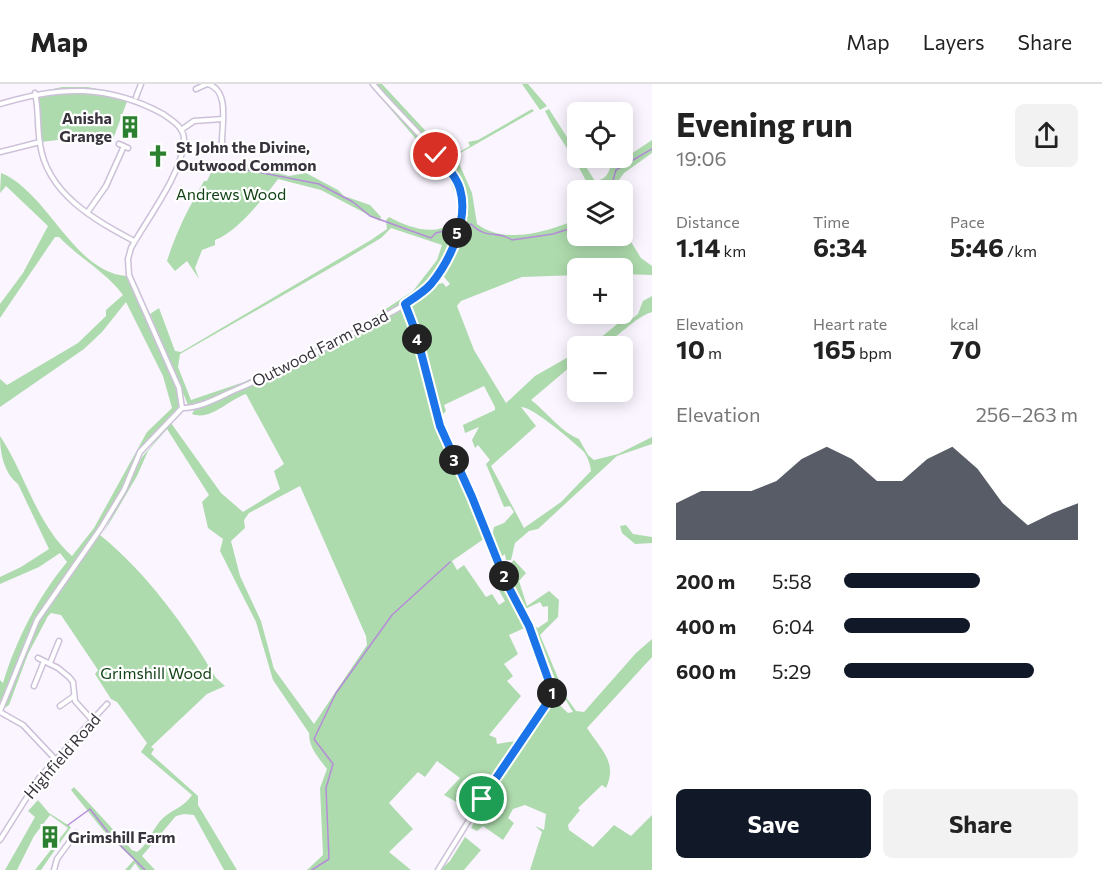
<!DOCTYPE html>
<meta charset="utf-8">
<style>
body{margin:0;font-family:Commissioner,sans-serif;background:#f2f2f2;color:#222;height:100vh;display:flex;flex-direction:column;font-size:22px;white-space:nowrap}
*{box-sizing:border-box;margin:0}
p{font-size:20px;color:#767676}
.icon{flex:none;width:33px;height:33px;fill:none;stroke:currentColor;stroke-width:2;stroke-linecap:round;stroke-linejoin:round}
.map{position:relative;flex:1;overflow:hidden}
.panel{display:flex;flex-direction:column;background:#fff;width:450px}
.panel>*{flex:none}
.buttons{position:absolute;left:567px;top:18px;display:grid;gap:12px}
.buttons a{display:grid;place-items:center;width:66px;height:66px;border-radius:9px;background:#fff;box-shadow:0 3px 15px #0003;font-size:30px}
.pin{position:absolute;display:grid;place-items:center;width:51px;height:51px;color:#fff;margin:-26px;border:3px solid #fff;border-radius:50%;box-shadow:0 2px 6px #0007}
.km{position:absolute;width:30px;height:30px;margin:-15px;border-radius:50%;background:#222;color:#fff;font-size:16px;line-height:30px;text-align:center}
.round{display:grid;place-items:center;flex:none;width:63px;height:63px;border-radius:9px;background:#f2f2f2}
.summary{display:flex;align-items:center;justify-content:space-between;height:102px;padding:0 24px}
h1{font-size:33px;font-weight:700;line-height:45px}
.figures{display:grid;grid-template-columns:repeat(3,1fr);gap:9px;height:102px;padding:6px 24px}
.figures div{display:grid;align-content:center}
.figures b{font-size:26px;font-weight:700}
.figures small{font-size:16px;font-weight:400}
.figures p{font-size:16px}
.chart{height:168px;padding:12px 24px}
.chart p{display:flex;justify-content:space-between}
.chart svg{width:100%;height:108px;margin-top:6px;fill:#111827;opacity:.7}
.action{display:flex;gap:12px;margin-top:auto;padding:12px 24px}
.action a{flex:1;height:69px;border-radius:9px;background:#111827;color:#fff;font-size:24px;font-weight:700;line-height:69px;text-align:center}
.action a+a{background:#f2f2f2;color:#222}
ul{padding:0 24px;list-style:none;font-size:20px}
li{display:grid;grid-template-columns:96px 72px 1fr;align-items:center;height:45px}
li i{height:15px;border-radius:8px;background:#111827}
header{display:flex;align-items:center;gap:36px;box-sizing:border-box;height:84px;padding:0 30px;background:#fff;border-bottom:2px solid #e0e0e0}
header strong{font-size:28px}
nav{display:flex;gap:33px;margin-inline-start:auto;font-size:21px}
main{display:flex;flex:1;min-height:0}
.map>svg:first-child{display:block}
</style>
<header>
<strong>Map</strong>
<nav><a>Map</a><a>Layers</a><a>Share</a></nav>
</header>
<main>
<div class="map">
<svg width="652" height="786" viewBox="0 0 652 786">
<rect width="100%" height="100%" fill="#faf5ff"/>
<path fill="#aedbad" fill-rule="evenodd" d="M369 0H382L434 56 437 65 427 62 452 90 451 82 458 77 472 109 477 140C505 161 548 148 577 135L578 152H622L623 145 641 174 652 182V191L623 190 622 184H578L577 191 522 193 461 217 457 222 474 266 506 319 535 292 577 268V277L531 316C547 328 561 348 579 355L588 371 594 376 618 370 652 353V360L617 372 538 445 529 447 515 459 511 476H506L505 470 501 473C495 465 491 453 494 443L504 439 514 428 510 422 504 423 486 380 490 376 478 361 475 364 472 356 479 343 465 349 463 341 495 326V323L484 302 444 321 446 327 442 331 429 296 410 222 433 201 443 199 446 203 450 200 439 187 431 198 406 220 439 342 488 452 452 477 457 486 464 481 486 513 492 510 499 521 505 517 489 489 500 483 529 542 509 551 518 570 504 580 513 592 507 597 521 612 489 651 496 654 497 660 515 657 520 659 551 613 568 629 573 628 559 605 534 542 538 544 548 537V522L543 523 540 518 525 525 503 486 514 476 526 489 519 497 527 522 549 507 559 516 558 533 540 551 566 613 576 627 584 628 636 569 652 555V573L587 644C601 666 618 678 606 704L602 701 578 724 580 726 568 741 569 746 593 763 614 741 631 752 652 731V786H530L542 748 535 742 544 746 546 730 525 721 513 725 508 734 514 739 503 756 483 742 477 747 471 744C478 732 508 685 511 674L468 734 469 725 444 711 460 694 437 677 425 693 418 688 389 719 413 745 389 768 411 786H307L323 771 320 704 327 685C318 673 309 664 309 649L273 596 256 538 220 467 223 455 208 444 202 418 209 411 167 345 148 367 137 392 103 450 142 373 171 339 221 409 243 428 280 405 274 387 284 380 246 310C228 316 211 337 192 330L197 321H188L150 230 159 224 175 267 181 268 371 156 387 145 386 136 389 133C407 143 439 155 455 135L459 119 447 90 424 70 416 55ZM391 144 442 161 437 176 413 207 354 246 244 298 191 316 178 283 180 270 346 175 381 154ZM521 323C532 322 572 357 582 366 587 370 590 380 591 387L561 418 524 444 491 382 536 342ZM300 402 366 552 367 561 314 640 274 585 261 537 240 492 231 457 245 444 244 436 249 429Z
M522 0H528L547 22 540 26Z
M62 3H88L129 12 112 58 76 54 40 58 35 9Z
M532 25 534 27 455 72 454 71 470 62 468 58 478 56Z
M549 25 595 97C603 96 608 92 610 84L652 56V69L624 89 616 100 605 106H590C579 78 559 56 545 27Z
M252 79 258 84 289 92 306 89 338 106 344 112 370 121 381 133 380 137 321 106 278 95C264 114 236 149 215 156V161L202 166 195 184 199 195 187 177 175 187 167 177C176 148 189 123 204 97H207L215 80 234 84Z
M1 89C48 108 74 189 127 192 140 220 185 300 178 327L146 358 121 407 72 488 100 451C147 489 186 543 216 594L225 602 207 610 151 663 154 665 151 670 198 712V721L237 786H224L194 731 184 730 176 732 142 772 155 786H140L135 779 130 786H125L134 776 103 746 71 706 74 703 132 766 137 768C149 760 153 743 163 734 173 725 184 723 192 711L141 668 147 659 117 618 111 615 95 590 98 586 61 531 51 529 48 532 28 570 9 621 0 627 36 536 0 621V596L3 599C16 556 38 513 67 478L60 469 39 483 0 500V493L21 483 49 465 18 400C4 389 0 369 0 352 26 391 36 440 72 472L94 444 147 348 172 324 163 292 126 218 102 248 84 265 0 323V295L7 301 78 259 106 232V226L123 211C106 188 79 174 59 153H55L0 234V220L23 189 48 142 6 102 0 109Z
M652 212V228C629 235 614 263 590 262L620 238 629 237 638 230 643 217Z
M626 441 633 450 652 453V459L635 460 622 449 620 442Z
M38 716 49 729 71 743 41 786H35L68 744 50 731 34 752 17 786H5L35 733 28 727Z
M465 753 481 766 464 786H440L450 777Z"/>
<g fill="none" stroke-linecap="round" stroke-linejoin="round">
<path stroke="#b58cd8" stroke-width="1.5" d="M206 78 319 100 353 118 370 132 431 154 436 149 471 140C486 156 498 146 512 156L553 150 578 142
M596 106 612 100 616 86 652 65
M68 741 90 725 111 752 145 786
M312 786 329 775 326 704 333 680 314 655 336 609 392 531 450 478"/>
<g stroke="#cdc1d9" stroke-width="7">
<path id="street" d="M208 0C231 7 221 43 222 62
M196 5 207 0
M35 9C39 26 37 43 40 60 47 110 95 136 134 157
M136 13 141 0
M0 20C59 2 108 0 163 30 172 36 185 44 184 57 182 90 147 135 131 164L128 175 129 191 179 304 182 324 140 368 124 406 101 444 37 536 0 627
M181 46 194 37 223 35
M119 60 128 64
M0 68 40 58
M87 129 106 102 124 62
M406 220 416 249 439 342 472 413 506 498 528 540 552 606 547 619 482 715 438 786
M183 324C203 324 224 310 242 303 289 282 336 260 381 234 397 225 416 216 429 202 450 180 469 134 460 105 452 79 393 25 373 0
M38 574 58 584 69 593 73 598 75 617 92 636
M50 579 59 557
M34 602 44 577
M60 622 74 612
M0 628 23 641 56 676
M0 756 39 694 107 620
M54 786 57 775 76 749"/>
</g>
<use href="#street" stroke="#fff" stroke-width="4"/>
</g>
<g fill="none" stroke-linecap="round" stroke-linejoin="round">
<g stroke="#fff" stroke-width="12">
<path id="route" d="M436 71C445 81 456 92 460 105 469 136 450 177 431 200 424 208 414 214 405 220L416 249 440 342 472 413 506 498 529 542 552 606 547 619 482 715"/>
</g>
<use href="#route" stroke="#1a73e8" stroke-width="8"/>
</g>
<defs>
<g id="building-bare" transform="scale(1.8)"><path d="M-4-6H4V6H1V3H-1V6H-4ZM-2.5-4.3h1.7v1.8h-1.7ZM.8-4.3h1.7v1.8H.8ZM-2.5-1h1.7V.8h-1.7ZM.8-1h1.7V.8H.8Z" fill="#2b812f" stroke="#fff" stroke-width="2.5" paint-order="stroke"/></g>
<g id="church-bare" transform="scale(1.8)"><path d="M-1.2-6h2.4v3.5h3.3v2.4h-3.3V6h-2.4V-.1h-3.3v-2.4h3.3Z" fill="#2b812f" stroke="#fff" stroke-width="2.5" paint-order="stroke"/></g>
</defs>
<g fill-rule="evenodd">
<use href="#building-bare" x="130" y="43"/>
<use href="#church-bare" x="158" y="72"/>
<use href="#building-bare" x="50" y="753"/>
</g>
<g text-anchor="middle" stroke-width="4.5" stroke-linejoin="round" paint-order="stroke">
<g font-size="16" font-weight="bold" fill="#38333d" stroke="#fff" text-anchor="start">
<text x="112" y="40" text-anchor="end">Anisha<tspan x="112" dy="18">Grange</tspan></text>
<text x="176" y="69">St John the Divine,<tspan x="176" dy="18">Outwood Common</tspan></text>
<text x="68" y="759">Grimshill Farm</text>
</g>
<g font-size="16" fill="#134216" stroke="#fff">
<text x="231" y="116">Andrews Wood</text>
<text x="156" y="595">Grimshill Wood</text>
</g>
<g font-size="16" fill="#38333d" stroke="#fff">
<text transform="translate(320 264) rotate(-27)" y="6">Outwood Farm Road</text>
<text transform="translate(62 672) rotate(-49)" y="6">Highfield Road</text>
</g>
</g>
</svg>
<div class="buttons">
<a><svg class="icon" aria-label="locate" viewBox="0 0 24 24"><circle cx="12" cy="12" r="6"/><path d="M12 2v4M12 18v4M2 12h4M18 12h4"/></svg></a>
<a><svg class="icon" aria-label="layers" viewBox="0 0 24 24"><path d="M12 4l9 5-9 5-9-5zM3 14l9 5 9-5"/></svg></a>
<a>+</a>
<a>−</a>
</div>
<div class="pin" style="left:482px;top:715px;background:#1e9e55"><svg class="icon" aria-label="arrive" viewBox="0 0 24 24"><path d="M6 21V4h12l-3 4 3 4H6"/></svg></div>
<div class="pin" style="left:436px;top:71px;background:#d93025"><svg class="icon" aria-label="check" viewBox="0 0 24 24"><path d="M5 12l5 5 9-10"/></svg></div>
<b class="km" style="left:552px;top:609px">1</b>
<b class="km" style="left:504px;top:492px">2</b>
<b class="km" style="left:454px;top:376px">3</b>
<b class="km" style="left:417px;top:255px">4</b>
<b class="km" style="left:457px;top:149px">5</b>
</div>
<section class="panel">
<div class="summary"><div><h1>Evening run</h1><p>19:06</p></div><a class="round"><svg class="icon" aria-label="share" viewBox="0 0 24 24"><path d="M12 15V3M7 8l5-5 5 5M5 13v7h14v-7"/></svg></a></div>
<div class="figures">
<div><p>Distance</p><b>1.14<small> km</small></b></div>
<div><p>Time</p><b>6:34</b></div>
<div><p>Pace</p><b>5:46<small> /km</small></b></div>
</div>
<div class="figures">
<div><p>Elevation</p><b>10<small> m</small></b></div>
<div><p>Heart rate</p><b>165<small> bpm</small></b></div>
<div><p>kcal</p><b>70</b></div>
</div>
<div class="chart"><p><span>Elevation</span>256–263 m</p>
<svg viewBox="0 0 160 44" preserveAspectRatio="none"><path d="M0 44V29L10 24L20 24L30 24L40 20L50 11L60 6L70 11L80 20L90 20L100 11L110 6L120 15L130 29L140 38L150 33L160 29V44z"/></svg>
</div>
<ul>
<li><b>200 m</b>5:58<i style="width:58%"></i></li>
<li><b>400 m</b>6:04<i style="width:54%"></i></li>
<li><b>600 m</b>5:29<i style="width:81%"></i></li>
</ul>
<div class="action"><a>Save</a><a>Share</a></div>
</section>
</main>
